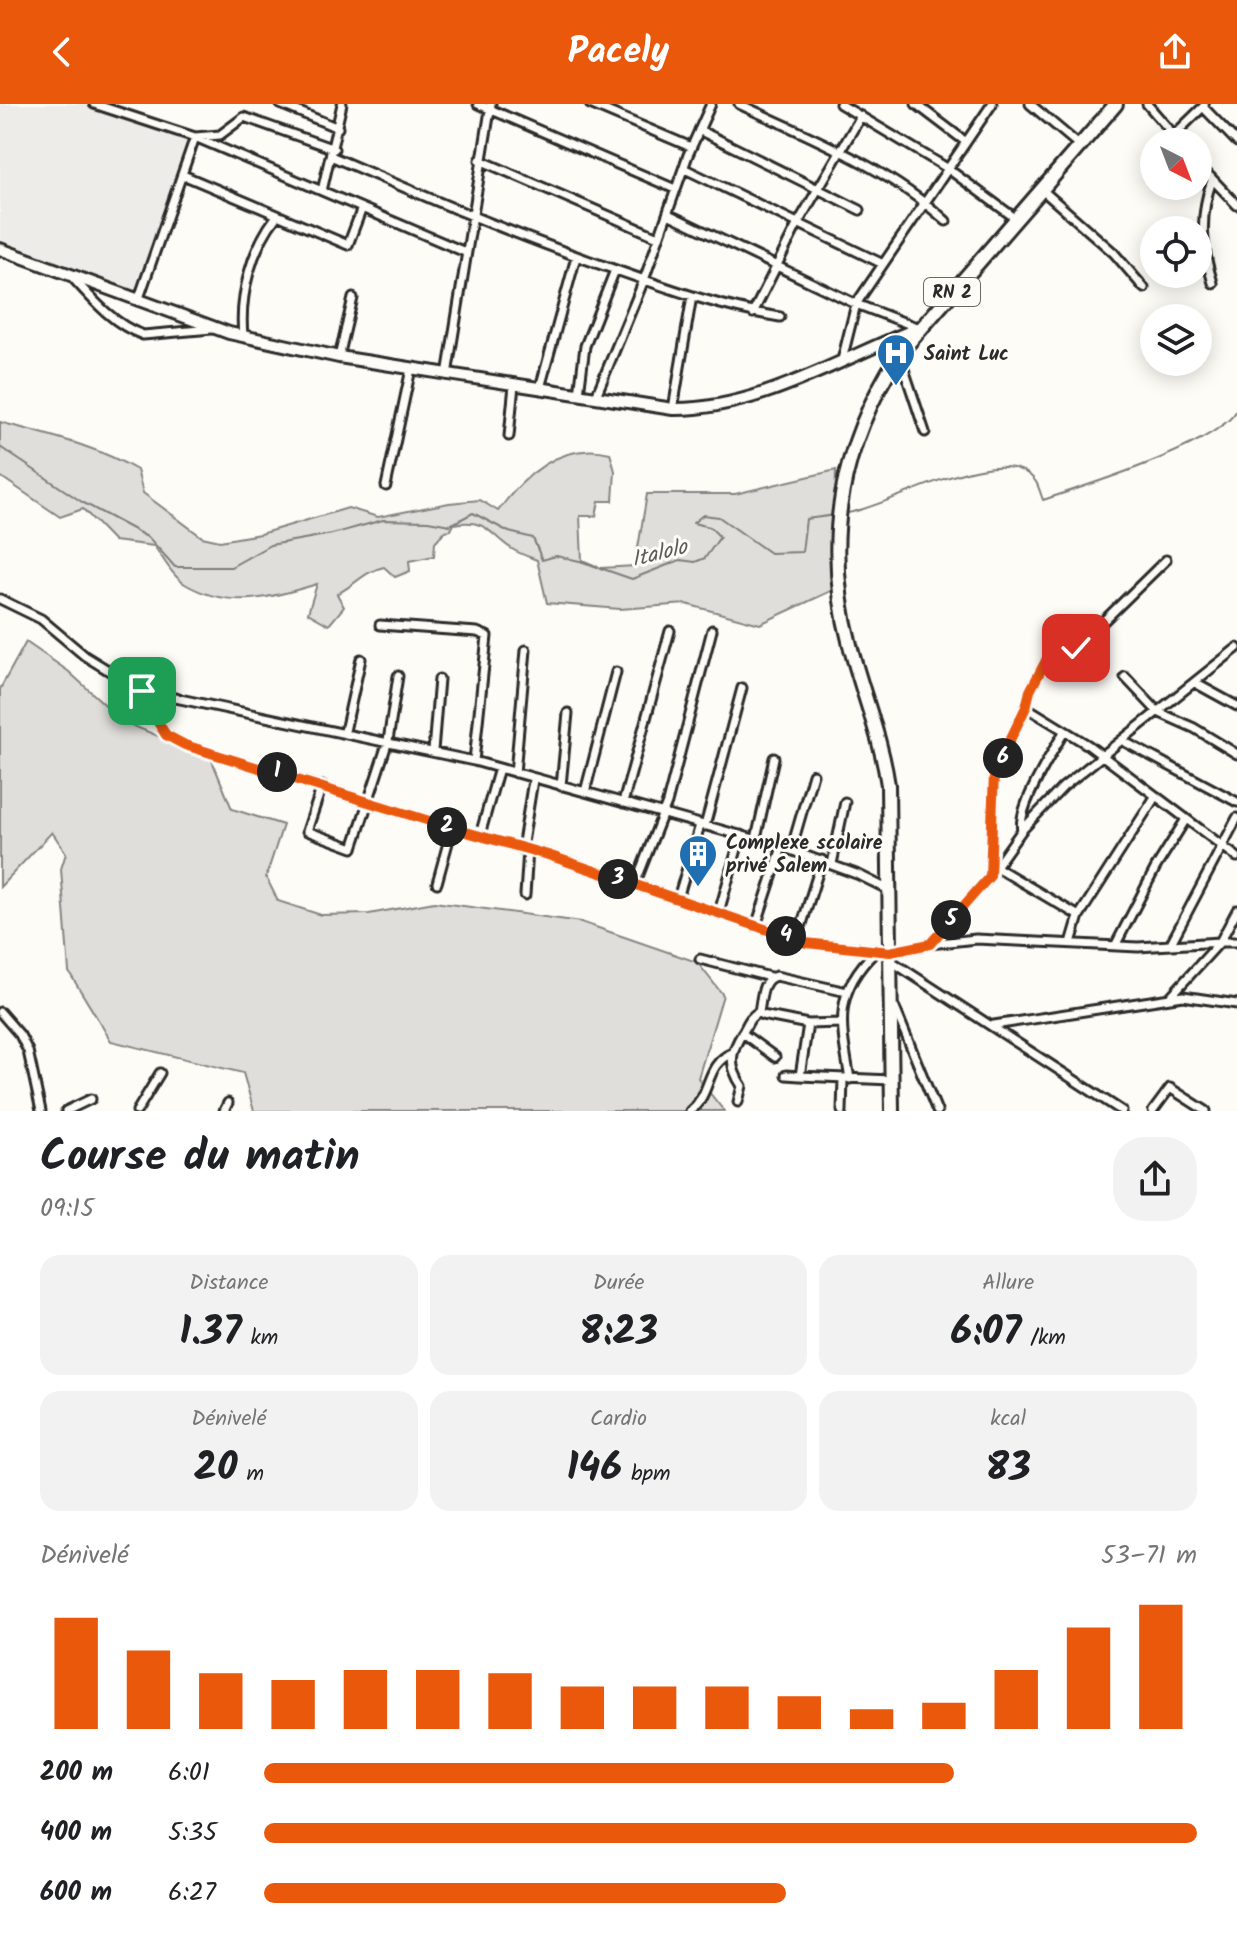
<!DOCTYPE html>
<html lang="fr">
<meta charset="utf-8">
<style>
body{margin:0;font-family:Kalam,sans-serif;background:#f2f2f2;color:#202124;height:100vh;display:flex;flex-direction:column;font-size:30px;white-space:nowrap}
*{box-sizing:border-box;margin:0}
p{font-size:26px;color:#757577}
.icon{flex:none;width:44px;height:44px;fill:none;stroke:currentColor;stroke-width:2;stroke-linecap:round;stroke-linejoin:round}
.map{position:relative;height:1007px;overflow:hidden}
.drawer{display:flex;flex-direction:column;background:#fff;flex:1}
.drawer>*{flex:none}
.needle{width:52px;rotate:138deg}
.tools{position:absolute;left:1140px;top:24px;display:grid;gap:16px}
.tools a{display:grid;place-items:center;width:72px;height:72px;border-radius:50%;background:#fff;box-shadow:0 4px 20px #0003;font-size:40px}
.pin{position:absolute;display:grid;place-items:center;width:68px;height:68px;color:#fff;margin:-34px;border-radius:16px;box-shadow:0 4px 12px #0006}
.km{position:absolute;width:40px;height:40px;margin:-20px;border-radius:50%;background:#222;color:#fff;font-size:22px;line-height:40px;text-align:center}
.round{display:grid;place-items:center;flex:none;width:84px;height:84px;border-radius:32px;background:#f2f2f2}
.headline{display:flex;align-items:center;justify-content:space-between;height:136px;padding:0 40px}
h1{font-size:44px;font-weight:800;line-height:60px}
.figures{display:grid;grid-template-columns:repeat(3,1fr);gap:12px;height:136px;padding:8px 40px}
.figures div{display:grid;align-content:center;border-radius:20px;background:#f2f2f2;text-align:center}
.figures b{font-size:40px;font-weight:800}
.figures small{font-size:22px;font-weight:400}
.figures p{font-size:22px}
.chart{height:224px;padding:16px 40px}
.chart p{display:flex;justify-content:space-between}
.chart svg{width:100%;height:144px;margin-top:8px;stroke:#ea580c;stroke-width:6}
ul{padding:0 40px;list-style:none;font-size:26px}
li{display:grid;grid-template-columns:128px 96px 1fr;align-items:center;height:60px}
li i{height:20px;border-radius:10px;background:#ea580c}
header{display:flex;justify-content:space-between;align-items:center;height:104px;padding:0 40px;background:#ea580c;color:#fff;font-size:36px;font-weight:800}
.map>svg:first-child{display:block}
</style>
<header><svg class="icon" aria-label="back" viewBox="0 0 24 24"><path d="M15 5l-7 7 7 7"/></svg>Pacely<svg class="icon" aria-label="share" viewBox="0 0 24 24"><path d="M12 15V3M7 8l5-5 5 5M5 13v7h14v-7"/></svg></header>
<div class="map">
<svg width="1237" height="1007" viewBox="0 0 1237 1007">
<rect width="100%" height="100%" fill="#fdfcf7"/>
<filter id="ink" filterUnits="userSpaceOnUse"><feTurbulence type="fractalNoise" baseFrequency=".0125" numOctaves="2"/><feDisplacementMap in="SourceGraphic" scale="16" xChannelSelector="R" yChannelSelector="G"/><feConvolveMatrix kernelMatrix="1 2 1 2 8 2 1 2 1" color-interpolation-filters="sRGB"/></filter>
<g filter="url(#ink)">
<path fill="#edece8" d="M0 0H98L190 36 143 183 130 190 0 139Z"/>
<path fill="#dfdeda" stroke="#858482" stroke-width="2" d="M0 318C47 331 95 341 137 366L143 389 202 433 220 437 260 430 348 404 378 413 449 399 480 396 498 407C525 370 562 337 610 349L615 367 613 397H599L596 412H580L582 456 601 464 635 462 647 390H735L836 366 833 486 760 520 686 500 620 505 547 499 537 456C529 453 520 450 512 445 489 430 487 414 454 420L451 426 445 427 435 438 434 452 409 457 410 467 395 473 384 463C365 467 355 481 337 490L344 503 329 521 308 509 317 480C272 494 229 506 185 480 173 473 163 454 154 442L114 437 83 405 60 413 0 372Z
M26 538 68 567 124 618 211 654 232 705 283 721 266 773 278 797 321 811 369 810 434 798 581 818 697 858 723 891 698 974 724 1007H254L243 969 111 937 69 868 61 765 66 749 52 728 0 783V585Z"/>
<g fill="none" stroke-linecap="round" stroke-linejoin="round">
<path stroke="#7e7d7b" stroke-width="2" d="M0 343 82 398 149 434 175 463H231L270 441 332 430 383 416 428 417 450 421 473 409 509 428 533 434 542 456 556 452 580 457 632 475 680 456 695 458 705 454 720 433 710 423 693 419 703 411 719 413 770 449 802 448 806 415 836 411
M847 409C889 404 1004 332 1036 378 1039 383 1041 391 1043 396 1085 382 1218 341 1237 306"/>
<g stroke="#2b2b2b" stroke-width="13">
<path id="street" d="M94 0 195 33 465 148
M280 0 338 24
M478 0 675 85
M590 0 691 43
M739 0C810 33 887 63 946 117
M840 0 947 64 1015 114
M916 0 966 38
M1030 0 1080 42
M1147 0 1180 38
M1203 3 1237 38
M699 26 860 106
M1174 31 1204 2
M333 53C426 93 519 133 616 166 670 185 723 204 780 213
M480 56 658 133
M1198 60 1237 101
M685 65 881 159
M183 71 348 141 362 104
M1212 76C1199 113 1202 143 1213 179
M1041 85 1114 149 1144 184
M322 87 342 0
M668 110 856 200 919 224
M71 172C91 194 114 221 143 231L212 225
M138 197 195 33 220 31 244 13 334 45
M753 209 798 119 861 12
M243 231C239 191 252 144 276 113
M899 250 925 328
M339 253 353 194
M842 256 856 200 992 0
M447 271 491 0
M540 284 576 153
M579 290 585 242 615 166
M596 292 644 176 688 51 711 0
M673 305 692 192
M509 332 514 281
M386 382 411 265
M0 495 41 515 85 552 142 587 474 657 782 743 859 771 889 786
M380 521 477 528 487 532 474 657
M1125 573 1158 608 1194 624 1237 650
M1195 579 1237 602
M137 585 166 631 185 641 452 724 548 751 806 839 890 848 930 840 985 778 1022 726 1063 683 1237 544
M1026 603 1088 641 1237 753
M345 627 361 555
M1123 637 1237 698
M433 647 439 575
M995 665 996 648 1001 644 1007 646
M515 669 526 546
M322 682 307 727 353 744 388 637 398 572
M561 682 568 609
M585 688 616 568
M623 699 670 527
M705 722 742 584
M1022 726C1016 705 1053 647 1064 628
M480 731 499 664
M756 735 774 654
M522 745 533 676
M791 746 813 670
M832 760 845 698
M996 763 1079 812
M990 771 994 669 1026 603 1030 587 1053 543 1058 540 1076 544 1166 456
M437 779 452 724
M635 780 667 699 712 526
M525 791 528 746
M678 794 700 721
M719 808 741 731
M756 822 782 743
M797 836 822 756
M1071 839 1079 812 1155 693
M930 840 976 835 1138 843 1220 838 1237 806
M1170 841 1237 714
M1115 842 1156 763 1186 715
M700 855 770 873
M891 857 1122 1007
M1170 893 1220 838H1237
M895 904 937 1007
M0 908 20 931 28 947 41 1007
M808 920 762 911 759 908C762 894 761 875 776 872L847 888
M994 921 1183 892 1237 900
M742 929 775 953
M786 971 800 972 808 920 840 919
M800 972 891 976
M850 975C841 923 832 889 875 848
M738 998 742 982C728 961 730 949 743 928 748 919 750 912 759 908
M66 1007 91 995
M137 1007 160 969
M224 1007 228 999
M690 1007C713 989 704 961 732 949
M842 1007 843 975
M1153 1007 1170 984 1206 1007"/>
</g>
<g stroke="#2b2b2b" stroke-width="16">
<path id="secondary" d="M0 145 229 229 339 253 673 305C758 306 841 254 919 224"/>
</g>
<g stroke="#2b2b2b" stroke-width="18">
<path id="highway" d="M892 1007 888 681C881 633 862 588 850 541 822 435 841 341 899 250L1116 0"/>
</g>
<use href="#street" stroke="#fdfcf7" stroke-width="7"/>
<use href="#secondary" stroke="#fdfcf7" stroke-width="10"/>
<use href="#highway" stroke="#fdfcf7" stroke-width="12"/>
</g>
</g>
<g fill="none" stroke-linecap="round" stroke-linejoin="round" filter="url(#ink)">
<g stroke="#fff" stroke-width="16">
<path id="route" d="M142 587 137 585 166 631 185 641 452 724 548 751 806 839 890 848 930 840 990 772 994 669 1026 603 1030 587 1053 543 1058 540 1076 544"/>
</g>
<use href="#route" stroke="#ea580c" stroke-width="10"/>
</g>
<defs>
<g id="hospital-pin" transform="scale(2)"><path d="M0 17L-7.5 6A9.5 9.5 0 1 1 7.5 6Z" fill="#1f6fb2" stroke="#fdfcf7"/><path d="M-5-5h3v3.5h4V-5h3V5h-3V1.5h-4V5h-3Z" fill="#fff"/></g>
<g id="building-pin" transform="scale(2)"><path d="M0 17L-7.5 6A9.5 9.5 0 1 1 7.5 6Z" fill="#1f6fb2" stroke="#fdfcf7"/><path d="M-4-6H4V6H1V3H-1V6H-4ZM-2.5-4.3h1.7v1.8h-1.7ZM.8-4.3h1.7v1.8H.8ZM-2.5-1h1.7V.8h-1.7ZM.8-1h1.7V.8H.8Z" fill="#fff"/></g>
</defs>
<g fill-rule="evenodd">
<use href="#hospital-pin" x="896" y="249"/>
<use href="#building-pin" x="698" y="750"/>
</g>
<g text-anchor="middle" stroke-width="6" stroke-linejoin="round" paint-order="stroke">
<rect fill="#fdfcf7" stroke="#6a6a68" stroke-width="2" x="924" y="174" width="56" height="28" rx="6"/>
<g font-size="18" font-weight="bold" fill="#2b2b2b">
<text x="952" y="194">RN 2</text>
</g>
<g font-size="20" font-weight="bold" fill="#2b2b2b" stroke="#fdfcf7" text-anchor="start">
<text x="924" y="256">Saint Luc</text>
<text x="726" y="745">Complexe scolaire<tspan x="726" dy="23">privé Salem</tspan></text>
</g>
<g font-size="22" font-style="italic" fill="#5b5b5a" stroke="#fdfcf7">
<text transform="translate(659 448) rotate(-14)" y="8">Italolo</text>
</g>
</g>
</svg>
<div class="tools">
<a><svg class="needle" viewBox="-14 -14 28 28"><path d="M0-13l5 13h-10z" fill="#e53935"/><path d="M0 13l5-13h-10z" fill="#757577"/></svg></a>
<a><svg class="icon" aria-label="locate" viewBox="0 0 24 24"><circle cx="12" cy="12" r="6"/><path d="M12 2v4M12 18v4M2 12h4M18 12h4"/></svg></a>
<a><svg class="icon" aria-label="layers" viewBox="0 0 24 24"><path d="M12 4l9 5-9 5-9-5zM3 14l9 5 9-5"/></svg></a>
</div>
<div class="pin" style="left:142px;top:587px;background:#1e9e55"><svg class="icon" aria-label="arrive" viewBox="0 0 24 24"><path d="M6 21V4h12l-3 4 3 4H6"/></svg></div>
<div class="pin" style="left:1076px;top:544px;background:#d93025"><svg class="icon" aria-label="check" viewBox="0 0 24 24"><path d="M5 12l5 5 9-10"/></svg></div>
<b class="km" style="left:277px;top:668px">1</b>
<b class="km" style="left:447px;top:723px">2</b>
<b class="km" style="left:618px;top:775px">3</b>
<b class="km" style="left:786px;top:832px">4</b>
<b class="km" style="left:951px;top:816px">5</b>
<b class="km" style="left:1003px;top:654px">6</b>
</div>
<section class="drawer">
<div class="headline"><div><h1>Course du matin</h1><p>09:15</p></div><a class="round"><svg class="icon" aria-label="share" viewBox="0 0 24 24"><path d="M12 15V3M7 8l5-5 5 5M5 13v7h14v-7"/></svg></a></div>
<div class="figures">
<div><p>Distance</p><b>1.37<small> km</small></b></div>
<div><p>Durée</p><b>8:23</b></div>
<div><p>Allure</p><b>6:07<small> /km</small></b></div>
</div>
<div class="figures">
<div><p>Dénivelé</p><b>20<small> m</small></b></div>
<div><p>Cardio</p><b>146<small> bpm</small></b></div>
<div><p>kcal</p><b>83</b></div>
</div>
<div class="chart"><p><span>Dénivelé</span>53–71 m</p>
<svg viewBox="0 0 160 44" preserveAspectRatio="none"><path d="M5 44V10M15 44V20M25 44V27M35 44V29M45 44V26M55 44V26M65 44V27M75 44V31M85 44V31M95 44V31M105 44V34M115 44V38M125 44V36M135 44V26M145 44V13M155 44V6"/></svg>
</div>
<ul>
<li><b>200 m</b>6:01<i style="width:74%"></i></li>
<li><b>400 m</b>5:35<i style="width:100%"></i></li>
<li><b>600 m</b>6:27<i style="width:56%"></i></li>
</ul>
</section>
